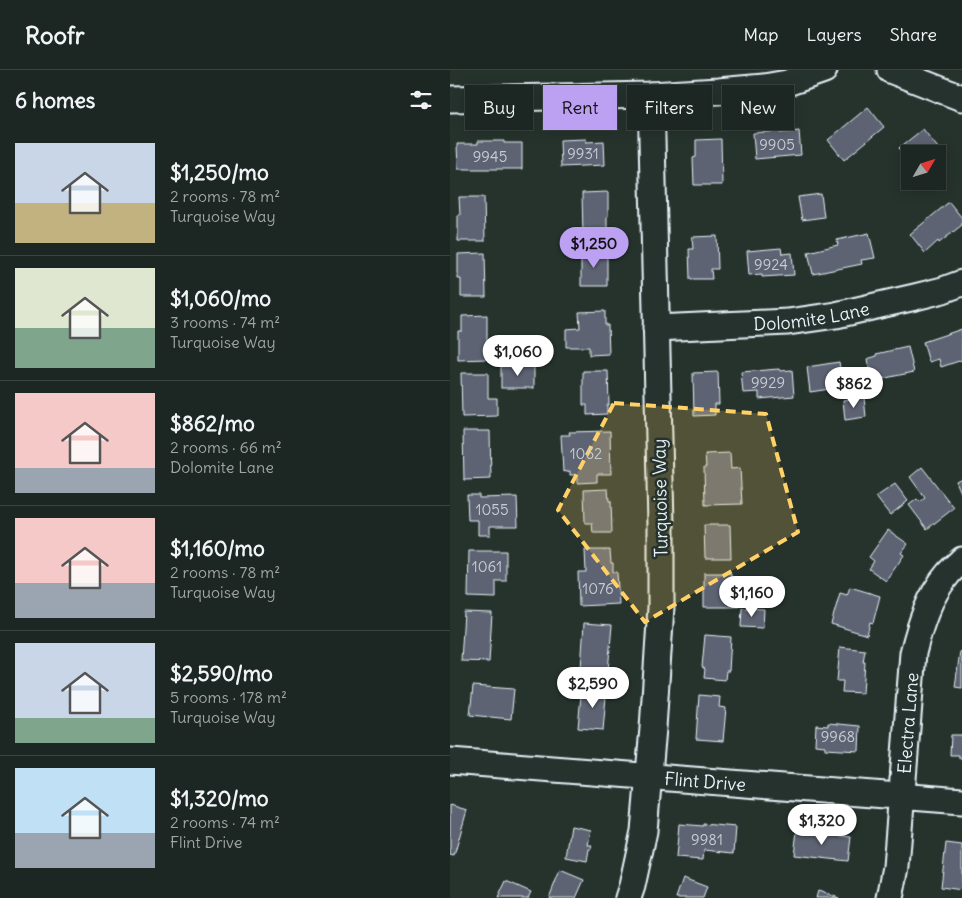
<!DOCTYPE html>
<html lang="en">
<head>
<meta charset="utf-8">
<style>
  :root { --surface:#1c2622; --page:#252e2a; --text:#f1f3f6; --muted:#a0a5a5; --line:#3a4340; --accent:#bca0f2 }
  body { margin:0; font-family:Delius,sans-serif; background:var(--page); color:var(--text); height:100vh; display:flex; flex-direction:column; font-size:19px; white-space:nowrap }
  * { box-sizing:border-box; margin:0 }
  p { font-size:16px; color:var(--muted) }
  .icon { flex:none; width:28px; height:28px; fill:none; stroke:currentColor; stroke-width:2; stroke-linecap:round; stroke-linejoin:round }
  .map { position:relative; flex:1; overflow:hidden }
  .sheet { display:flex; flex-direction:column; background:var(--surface); width:450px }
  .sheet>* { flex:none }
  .guide { position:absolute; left:15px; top:15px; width:421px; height:45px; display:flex; gap:10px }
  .needle { width:32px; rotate:51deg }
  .buttons { position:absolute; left:451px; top:75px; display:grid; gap:10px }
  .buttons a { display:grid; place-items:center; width:45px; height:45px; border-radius:0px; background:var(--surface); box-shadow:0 2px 12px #0003,0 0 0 1px var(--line); font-size:25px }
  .price { position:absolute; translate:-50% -42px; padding:0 11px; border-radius:18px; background:#fff; color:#222; font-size:16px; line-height:32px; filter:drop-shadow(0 1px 2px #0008) }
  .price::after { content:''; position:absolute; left:50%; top:30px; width:15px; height:11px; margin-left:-8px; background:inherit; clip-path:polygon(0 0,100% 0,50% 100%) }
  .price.active { background:var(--accent); color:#111 }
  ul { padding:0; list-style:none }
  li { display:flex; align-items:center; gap:15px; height:125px; padding:0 15px }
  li+li { border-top:1px solid var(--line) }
  li span { display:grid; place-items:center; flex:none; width:140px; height:100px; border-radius:0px; color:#555 }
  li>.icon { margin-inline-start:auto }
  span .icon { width:60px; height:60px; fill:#fffc; stroke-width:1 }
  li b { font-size:21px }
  h2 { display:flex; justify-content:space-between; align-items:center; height:60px; padding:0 15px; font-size:21px }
  .chip { padding:0 18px; border-radius:0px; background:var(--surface); box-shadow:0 2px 12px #0003,0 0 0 1px var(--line); font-size:18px; line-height:45px }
  .chip.active { background:var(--accent); color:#111 }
  header { display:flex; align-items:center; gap:30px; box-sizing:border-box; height:70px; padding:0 25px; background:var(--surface); border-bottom:1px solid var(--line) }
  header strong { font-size:24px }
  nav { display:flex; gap:28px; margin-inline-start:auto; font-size:18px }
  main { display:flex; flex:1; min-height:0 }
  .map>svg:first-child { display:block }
  .building { fill:#5d6472; stroke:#e8f1f8 }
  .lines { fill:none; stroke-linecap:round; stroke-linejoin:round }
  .minor-casing { stroke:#e8f1f8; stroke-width:29 }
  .minor { stroke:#26332d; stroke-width:25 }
  .marked { fill:#ffd166; fill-opacity:0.2; stroke:#ffd166; stroke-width:4; stroke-dasharray:10 6; stroke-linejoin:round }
  .labels { text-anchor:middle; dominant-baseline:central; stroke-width:5; stroke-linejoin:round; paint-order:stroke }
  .number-label { font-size:15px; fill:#c5ced6 }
  .street-label { font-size:18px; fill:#e8f1f8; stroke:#26332d }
</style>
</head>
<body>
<header>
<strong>Roofr</strong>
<nav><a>Map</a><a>Layers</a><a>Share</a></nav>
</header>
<main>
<section class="sheet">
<h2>6 homes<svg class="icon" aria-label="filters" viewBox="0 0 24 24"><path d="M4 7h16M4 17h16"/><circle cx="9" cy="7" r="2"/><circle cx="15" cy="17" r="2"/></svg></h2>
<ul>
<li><span style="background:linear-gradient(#c9d6e8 60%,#c2b280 0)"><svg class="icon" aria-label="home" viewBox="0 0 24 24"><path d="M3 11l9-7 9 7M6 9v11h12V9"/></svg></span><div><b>$1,250/mo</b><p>2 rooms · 78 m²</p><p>Turquoise Way</p></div></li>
<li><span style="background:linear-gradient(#dfe7d0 60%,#7fa58c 0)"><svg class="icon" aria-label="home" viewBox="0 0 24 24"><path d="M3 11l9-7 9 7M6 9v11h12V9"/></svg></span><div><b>$1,060/mo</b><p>3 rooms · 74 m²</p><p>Turquoise Way</p></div></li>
<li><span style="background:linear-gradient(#f6c9c9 75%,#9aa5b1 0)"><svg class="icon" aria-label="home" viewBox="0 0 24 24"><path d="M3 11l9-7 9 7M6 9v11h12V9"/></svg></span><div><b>$862/mo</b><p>2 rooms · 66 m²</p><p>Dolomite Lane</p></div></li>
<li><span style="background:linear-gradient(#f6c9c9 65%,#9aa5b1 0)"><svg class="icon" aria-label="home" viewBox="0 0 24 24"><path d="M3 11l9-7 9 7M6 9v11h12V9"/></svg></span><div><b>$1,160/mo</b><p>2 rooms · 78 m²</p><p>Turquoise Way</p></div></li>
<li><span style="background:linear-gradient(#c9d6e8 75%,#7fa58c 0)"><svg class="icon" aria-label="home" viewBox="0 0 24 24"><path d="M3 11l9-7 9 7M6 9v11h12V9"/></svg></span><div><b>$2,590/mo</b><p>5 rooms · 178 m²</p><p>Turquoise Way</p></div></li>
<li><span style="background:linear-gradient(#bfe0f5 65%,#9aa5b1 0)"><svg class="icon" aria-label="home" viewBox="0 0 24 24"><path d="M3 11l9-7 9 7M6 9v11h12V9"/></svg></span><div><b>$1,320/mo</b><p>2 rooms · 74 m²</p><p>Flint Drive</p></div></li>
</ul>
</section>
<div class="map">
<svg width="512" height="828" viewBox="0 0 512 828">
  <rect width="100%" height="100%" fill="#26332d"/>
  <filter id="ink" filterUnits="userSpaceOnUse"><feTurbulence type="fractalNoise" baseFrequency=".02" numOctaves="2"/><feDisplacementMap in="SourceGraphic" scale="10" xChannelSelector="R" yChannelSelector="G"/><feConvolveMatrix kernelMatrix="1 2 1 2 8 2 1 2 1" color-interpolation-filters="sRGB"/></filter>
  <g filter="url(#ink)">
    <g class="building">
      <path d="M418,37L434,57L394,90L378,70Z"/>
      <path d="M473,59L488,78L487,79L493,87L488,92V84H460V91L449,78Z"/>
      <path d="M330,61V63L349,61L351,85L305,89L303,63Z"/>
      <path d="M136,69V72L154,71L155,95L111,97L110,70Z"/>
      <path d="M271,69L272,115H244L243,88L246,87V70Z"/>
      <path d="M28,71H54V73H72V99H8L7,74H28Z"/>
      <path d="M158,122V146H157V165H133L132,123Z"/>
      <path d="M371,124L374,147L352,150L348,127Z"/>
      <path d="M9,127H34L35,171H8V145H10Z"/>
      <path d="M499,132L512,148V155L489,173L488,171L475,183L460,164Z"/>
      <path d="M419,163L425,188L411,190L412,194L363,204L358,182L388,175L387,170Z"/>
      <path d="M267,166L268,199H261L262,209H240L239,179H243L242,167Z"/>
      <path d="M331,178L332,184L342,183L344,205L312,207V204L299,205L297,181Z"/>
      <path d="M157,182V216H131V183Z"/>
      <path d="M35,183L36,227H11V209H8V184Z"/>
      <path d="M155,241V255H158L159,284L139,285V277H116V259L130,258L129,242Z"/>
      <path d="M37,245V289L8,290V261H12V246Z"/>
      <path d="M512,259V290L491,297L489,289L479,292L473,272Z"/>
      <rect x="53" y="272" width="32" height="22"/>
      <path d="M458,277L464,302L431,309L430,306L421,308L417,289L427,286L426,284Z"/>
      <path d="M389,292L393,317L360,322L357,297Z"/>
      <rect x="51" y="296" width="33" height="22"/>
      <path d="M329,299L330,301L342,300L344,326L309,329V322L293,323L291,302Z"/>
      <path d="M133,301H158L159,335H157V344L137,345V335H133Z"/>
      <path d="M268,302L269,334H265V345L244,346L243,303Z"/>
      <path d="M11,303H38V328H47V346L12,347Z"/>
      <path d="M414,327L416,347L395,350L393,330Z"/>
      <path d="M13,361H40L41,409L14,410Z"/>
      <path d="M160,361L161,404H147V412L127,413V405H120V401L113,402L111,365H120L119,362Z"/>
      <path d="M280,383L281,399L290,398L292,434L255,435L254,397H256L255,384Z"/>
      <path d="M472,397L504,438L477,459L459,435L467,429L470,432L475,428L460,407Z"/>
      <path d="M512,408V425L506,411Z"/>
      <path d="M445,414L458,431L440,445L426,427Z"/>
      <path d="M158,419L159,431H161L162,463H143L142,453H135L134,420Z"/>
      <path d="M17,425H29V428L67,427L68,456H40V465H28V450H18Z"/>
      <path d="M254,455H280L281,488H255Z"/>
      <path d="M438,460L458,474L451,483L454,485L436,511L419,499L424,491L419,487Z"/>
      <path d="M135,480H160L161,493H163V502H167L169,534L129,536L128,502H136Z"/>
      <path d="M19,481H56V511H46V528L18,527Z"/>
      <path d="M254,503H281V517H294V533L289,537H254Z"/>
      <path d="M400,517L430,526L423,553L420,552L417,565L381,554L390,523L397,525Z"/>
      <path d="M292,538L314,539L313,558L291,557Z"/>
      <path d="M14,542L42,543L39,592L11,591Z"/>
      <path d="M134,553L162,555L158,601L131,599Z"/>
      <path d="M255,565L281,567L279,601H276L275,610L254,608L255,599L252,597Z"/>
      <path d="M390,577L415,580L413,592H415L413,623L392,622L393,611H387Z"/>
      <path d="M510,581L512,582V618L505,617Z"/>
      <path d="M23,616L64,619L61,649L20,645Z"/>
      <path d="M135,616L155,617L154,627H156L153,660L128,658L131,625L134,626Z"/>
      <path d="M249,625L270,627L269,637L276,638L273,671L246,669Z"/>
      <path d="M378,653L410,656L409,681L375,679V676L365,675L366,655L378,656Z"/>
      <path d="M501,665H512V688H509V685H500Z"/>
      <path d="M0,735L17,740L4,786L0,785Z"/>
      <path d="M229,754L253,756V754L286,757L284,783L254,780L253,790L226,788Z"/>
      <path d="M121,756L141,760L138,775H142L141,779H139L137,791L116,787Z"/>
      <path d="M347,761L401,767L398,791L344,785Z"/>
      <path d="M496,773L512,775V820L491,817Z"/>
      <path d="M110,800L134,810L126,828H99Z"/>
      <path d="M233,808L257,817L253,828H226Z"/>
      <path d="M56,811L81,822L78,828H48Z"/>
      <path d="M368,821L389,828H366Z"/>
    </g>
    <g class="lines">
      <defs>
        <g id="minor">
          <path d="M440,0L512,28"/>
          <path d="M0,29L201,25L268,21L314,17L337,13L374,0"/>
          <path id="s1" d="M206,258L338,252L386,245L465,227L493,220L512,213"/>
          <path id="s2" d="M0,691L512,731"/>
          <path d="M178,828L182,816L194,761L203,658L211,537V455L201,25"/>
          <path id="s3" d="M440,828L446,797L463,583C470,555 479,526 498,504C502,499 507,495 512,490"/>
        </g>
      </defs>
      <use href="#minor" class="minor-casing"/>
      <use href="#minor" class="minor"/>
    </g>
  </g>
  <path class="marked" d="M164,333L316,344L348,462L195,552L108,440Z"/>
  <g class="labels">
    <g class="number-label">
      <text x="327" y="74">9905</text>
      <text x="133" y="83">9931</text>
      <text x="40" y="86">9945</text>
      <text x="321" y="194">9924</text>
      <text x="318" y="312">9929</text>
      <text x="136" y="383">1062</text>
      <text x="42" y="439">1055</text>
      <text x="37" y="496">1061</text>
      <text x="148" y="518">1076</text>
      <text x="388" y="666">9968</text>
      <text x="257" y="769">9981</text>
    </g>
    <g class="street-label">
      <text stroke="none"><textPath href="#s1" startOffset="156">Dolomite Lane</textPath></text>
      <text transform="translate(210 428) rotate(-91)">Turquoise Way</text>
      <text stroke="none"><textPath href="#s3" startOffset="176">Electra Lane</textPath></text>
      <text stroke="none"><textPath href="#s2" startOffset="256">Flint Drive</textPath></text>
    </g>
  </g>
</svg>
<div class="buttons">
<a><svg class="needle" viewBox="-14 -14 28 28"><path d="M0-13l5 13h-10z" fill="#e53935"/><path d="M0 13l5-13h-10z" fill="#a0a5a5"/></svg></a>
</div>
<b class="price active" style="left:144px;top:199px">$1,250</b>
<b class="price" style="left:68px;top:307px">$1,060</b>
<b class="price" style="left:404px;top:339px">$862</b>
<b class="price" style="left:302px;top:548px">$1,160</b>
<b class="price" style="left:143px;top:639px">$2,590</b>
<b class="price" style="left:372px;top:776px">$1,320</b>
<div class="guide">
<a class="chip">Buy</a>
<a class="chip active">Rent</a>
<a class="chip">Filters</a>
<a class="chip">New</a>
</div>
</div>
</main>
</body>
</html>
